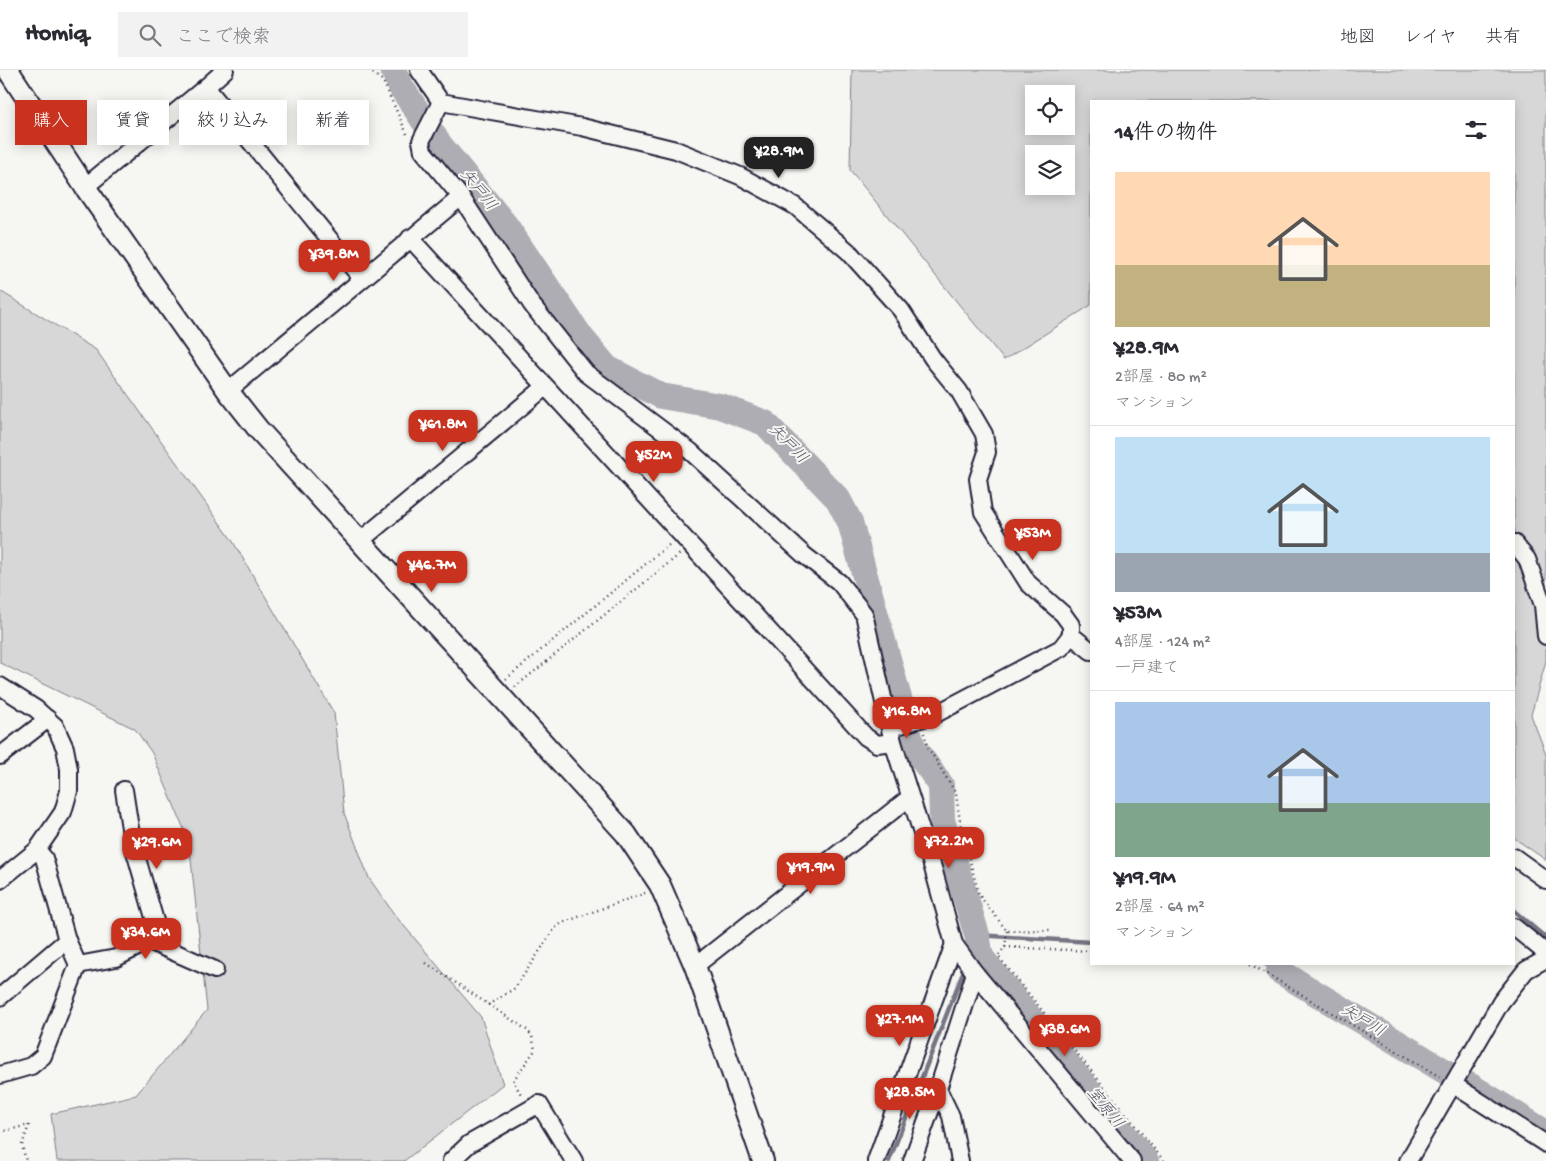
<!DOCTYPE html>
<html lang="ja">
<head>
<meta charset="utf-8">
<style>
  :root { --surface:#fff; --page:#f2f2f3; --text:#2b2b33; --muted:#7c7c81; --line:#e1e1e2; --accent:#c8321e }
  body { margin:0; font-family:"Gochi Hand","Klee One",sans-serif; background:var(--page); color:var(--text); height:100vh; display:flex; flex-direction:column; font-size:19px; white-space:nowrap }
  * { box-sizing:border-box; margin:0 }
  p { font-size:16px; color:var(--muted) }
  .icon { flex:none; width:28px; height:28px; fill:none; stroke:currentColor; stroke-width:2; stroke-linecap:round; stroke-linejoin:round }
  .map { position:relative; flex:1; overflow:hidden }
  .panel { position:absolute; left:1090px; top:30px; width:425px; height:865px; display:flex; flex-direction:column; background:var(--surface); border-radius:0px; box-shadow:0 2px 12px #0003 }
  .panel>* { flex:none }
  .banner { position:absolute; left:15px; top:30px; width:475px; height:45px; display:flex; gap:10px }
  .tools { position:absolute; left:1025px; top:15px; display:grid; gap:10px }
  .tools a { display:grid; place-items:center; width:50px; height:50px; border-radius:0px; background:var(--surface); box-shadow:0 2px 12px #0003; font-size:25px }
  .price { position:absolute; translate:-50% -42px; padding:0 11px; border-radius:10px; background:var(--accent); color:#fff; font-size:16px; line-height:32px; filter:drop-shadow(0 1px 2px #0008) }
  .price::after { content:''; position:absolute; left:50%; top:30px; width:15px; height:11px; margin-left:-8px; background:inherit; clip-path:polygon(0 0,100% 0,50% 100%) }
  .price.on { background:#222; color:#fff }
  ul { padding:0; list-style:none }
  li { display:grid; align-content:center; gap:10px; height:265px; padding:0 25px }
  li+li { border-top:1px solid var(--line) }
  li span { display:grid; place-items:center; height:155px; border-radius:0px; color:#555 }
  li>.icon { margin-inline-start:auto }
  span .icon { width:90px; height:90px; fill:#fffc; stroke-width:1 }
  li b { font-size:21px }
  h2 { display:flex; justify-content:space-between; align-items:center; height:60px; padding:0 25px; font-size:21px }
  .pill { padding:0 18px; border-radius:0px; background:var(--surface); box-shadow:0 2px 12px #0003; font-size:18px; line-height:45px }
  .pill.on { background:var(--accent); color:#fff }
  header { display:flex; align-items:center; gap:30px; box-sizing:border-box; height:70px; padding:0 25px; background:var(--surface); border-bottom:1px solid var(--line) }
  header strong { font-size:24px }
  nav { display:flex; gap:28px; margin-inline-start:auto; font-size:18px }
  .search { width:350px; height:45px; background:var(--page); display:flex; align-items:center; gap:12px; box-sizing:border-box; padding:0 18px; border-radius:0px; color:var(--muted); font-size:19px }
  .map>svg:first-child { display:block }
  .green { fill:#d7d7d7; stroke:#7c7c89; fill-rule:evenodd }
  .lines { fill:none; stroke-linecap:round; stroke-linejoin:round }
  .stream { stroke:#757583; stroke-width:4.5 }
  .river { stroke:#adadb3; stroke-width:26 }
  .minor-casing { stroke:#22223b; stroke-width:20 }
  .tertiary-casing { stroke:#22223b; stroke-width:24 }
  .path { stroke:#22223b; stroke-width:2.5; stroke-dasharray:1 4; stroke-linecap:butt }
  .minor { stroke:#f6f6f2; stroke-width:16 }
  .tertiary { stroke:#f6f6f2; stroke-width:20 }
  .labels { text-anchor:middle; dominant-baseline:central; stroke-width:4; stroke-linejoin:round; paint-order:stroke }
  .water-label { font-size:16px; font-style:italic; fill:#535365; stroke:#f6f6f2 }
</style>
</head>
<body>
<header>
<strong>Homiq</strong>
<div class="search"><svg class="icon" aria-label="search" viewBox="0 0 24 24"><circle cx="10" cy="10" r="6"/><path d="M15 15l6 6"/></svg>ここで検索</div>
<nav><a>地図</a><a>レイヤ</a><a>共有</a></nav>
</header>
<div class="map">
<svg width="1546" height="1091" viewBox="0 0 1546 1091">
  <rect width="100%" height="100%" fill="#f6f6f2"/>
  <filter id="ink" filterUnits="userSpaceOnUse"><feTurbulence type="fractalNoise" baseFrequency=".02" numOctaves="2"/><feDisplacementMap in="SourceGraphic" scale="10" xChannelSelector="R" yChannelSelector="G"/><feConvolveMatrix kernelMatrix="1 2 1 2 8 2 1 2 1" color-interpolation-filters="sRGB"/></filter>
  <g filter="url(#ink)">
    <g class="green">
      <path d="M852,0H1546V591L1531,645L1546,684V790L1514,768V31H1091V235L1004,290L850,100ZM1034,24H1066V56H1034ZM1034,84H1066V116H1034Z"/>
      <path d="M0,221L96,280L232,470L334,643L344,743L369,808L394,844L481,947L503,1014L404,1091H57L51,1044L136,1025L207,940L189,771L152,683L135,659L0,593Z"/>
    </g>
    <g class="lines">
      <g class="stream">
        <path d="M1514,841L1546,868"/>
        <path d="M968,888L977,865L1091,872"/>
        <path d="M1266,894L1279,901L1283,894"/>
        <path d="M889,1091L966,895"/>
      </g>
      <g class="river">
        <path d="M393,0L401,17L440,75L506,156L581,267L607,298L661,326L720,336L765,353L838,429L850,452L912,675L941,715L942,750L977,865L981,887L1146,1091"/>
        <path d="M1279,901L1446,1002"/>
        <path d="M1469,1015L1546,1063"/>
      </g>
      <defs>
        <g id="minor">
          <path d="M225,0L206,17L362,209"/>
          <path d="M419,0L441,32L582,57L676,80L740,106L795,136L849,182L901,240L933,289L959,321L984,364L987,382L978,409L983,442L1028,513L1063,544L1071,555V565L1091,581"/>
          <path d="M441,32L421,71L423,81L461,127L532,235L586,303L690,381L804,485L839,512L864,544L893,672L933,798L954,874L975,903L1132,1091"/>
          <path d="M85,117L206,17"/>
          <path d="M410,168L866,667L877,674L893,672"/>
          <path d="M228,321L461,127"/>
          <path d="M360,471L545,317"/>
          <path d="M1514,473L1527,489L1543,535L1546,566"/>
          <path d="M0,616L36,639L55,656L65,678L69,699V721L63,742L37,780L0,810"/>
          <path d="M890,658L934,645L1061,578L1071,565"/>
          <path d="M0,686L48,649"/>
          <path d="M124,720L132,771L157,858L149,871"/>
          <path d="M1514,787L1546,810"/>
          <path d="M1514,857L1546,883"/>
          <path d="M78,895L116,888L149,871L215,900"/>
          <path d="M695,896L909,728"/>
          <path d="M0,927L67,870"/>
          <path d="M0,1005L31,996L43,986L78,895L67,870L44,788L37,780"/>
          <path d="M1454,1015L1546,1074"/>
          <path d="M451,1091L469,1074L539,1034L574,1091"/>
          <path d="M876,1091L954,874"/>
          <path d="M912,1091L938,1019"/>
          <path d="M960,1091L951,1046L938,1019L975,903"/>
          <path d="M1408,1091L1501,932L1526,900L1546,889"/>
        </g>
        <path id="tertiary" d="M8,0L85,117L228,321L258,359L626,764L660,815L695,896L763,1091"/>
      </defs>
      <use href="#minor" class="minor-casing"/>
      <use href="#tertiary" class="tertiary-casing"/>
      <g class="path">
        <path d="M369,0L383,11L407,64"/>
        <path d="M506,609L670,474"/>
        <path d="M515,617L680,484"/>
        <path d="M924,663L928,677L956,724L961,758L979,825L1007,861L1050,860"/>
        <path d="M1007,861L1005,877L998,886L1164,1091"/>
        <path d="M1005,877L1091,881"/>
        <path d="M426,893L527,960L532,966L535,980L513,1011L522,1026"/>
        <path d="M1250,894L1440,1007"/>
        <path d="M488,935L515,918L555,858L562,853L645,823"/>
        <path d="M0,1062L29,1055L22,1075L26,1091"/>
      </g>
      <use href="#minor" class="minor"/>
      <use href="#tertiary" class="tertiary"/>
    </g>
  </g>
  <g class="labels">
    <g class="water-label">
      <text transform="translate(477 121) rotate(51)">矢戸川</text>
      <text transform="translate(787 375) rotate(46)">矢戸川</text>
      <text transform="translate(1362 952) rotate(31)">矢戸川</text>
      <text transform="translate(1104 1039) rotate(51)">室原川</text>
    </g>
  </g>
</svg>
<div class="tools">
<a><svg class="icon" aria-label="locate" viewBox="0 0 24 24"><circle cx="12" cy="12" r="6"/><path d="M12 2v4M12 18v4M2 12h4M18 12h4"/></svg></a>
<a><svg class="icon" aria-label="layers" viewBox="0 0 24 24"><path d="M12 4l9 5-9 5-9-5zM3 14l9 5 9-5"/></svg></a>
</div>
<b class="price on" style="left:779px;top:109px">¥28.9M</b>
<b class="price" style="left:334px;top:212px">¥39.8M</b>
<b class="price" style="left:443px;top:382px">¥61.8M</b>
<b class="price" style="left:654px;top:413px">¥52M</b>
<b class="price" style="left:1033px;top:491px">¥53M</b>
<b class="price" style="left:432px;top:523px">¥46.7M</b>
<b class="price" style="left:907px;top:669px">¥16.8M</b>
<b class="price" style="left:949px;top:799px">¥72.2M</b>
<b class="price" style="left:157px;top:800px">¥29.6M</b>
<b class="price" style="left:811px;top:825px">¥19.9M</b>
<b class="price" style="left:146px;top:890px">¥34.6M</b>
<b class="price" style="left:900px;top:977px">¥27.1M</b>
<b class="price" style="left:1065px;top:987px">¥38.6M</b>
<b class="price" style="left:910px;top:1050px">¥28.5M</b>
<div class="banner">
<a class="pill on">購入</a>
<a class="pill">賃貸</a>
<a class="pill">絞り込み</a>
<a class="pill">新着</a>
</div>
<section class="panel">
<h2>14件の物件<svg class="icon" aria-label="filters" viewBox="0 0 24 24"><path d="M4 7h16M4 17h16"/><circle cx="9" cy="7" r="2"/><circle cx="15" cy="17" r="2"/></svg></h2>
<ul>
<li><span style="background:linear-gradient(#ffd9b3 60%,#c2b280 0)"><svg class="icon" aria-label="home" viewBox="0 0 24 24"><path d="M3 11l9-7 9 7M6 9v11h12V9"/></svg></span><div><b>¥28.9M</b><p>2部屋 · 80 m²</p><p>マンション</p></div></li>
<li><span style="background:linear-gradient(#bfe0f5 75%,#9aa5b1 0)"><svg class="icon" aria-label="home" viewBox="0 0 24 24"><path d="M3 11l9-7 9 7M6 9v11h12V9"/></svg></span><div><b>¥53M</b><p>4部屋 · 124 m²</p><p>一戸建て</p></div></li>
<li><span style="background:linear-gradient(#a9c7e8 65%,#7fa58c 0)"><svg class="icon" aria-label="home" viewBox="0 0 24 24"><path d="M3 11l9-7 9 7M6 9v11h12V9"/></svg></span><div><b>¥19.9M</b><p>2部屋 · 64 m²</p><p>マンション</p></div></li>
</ul>
</section>
</div>
</body>
</html>
